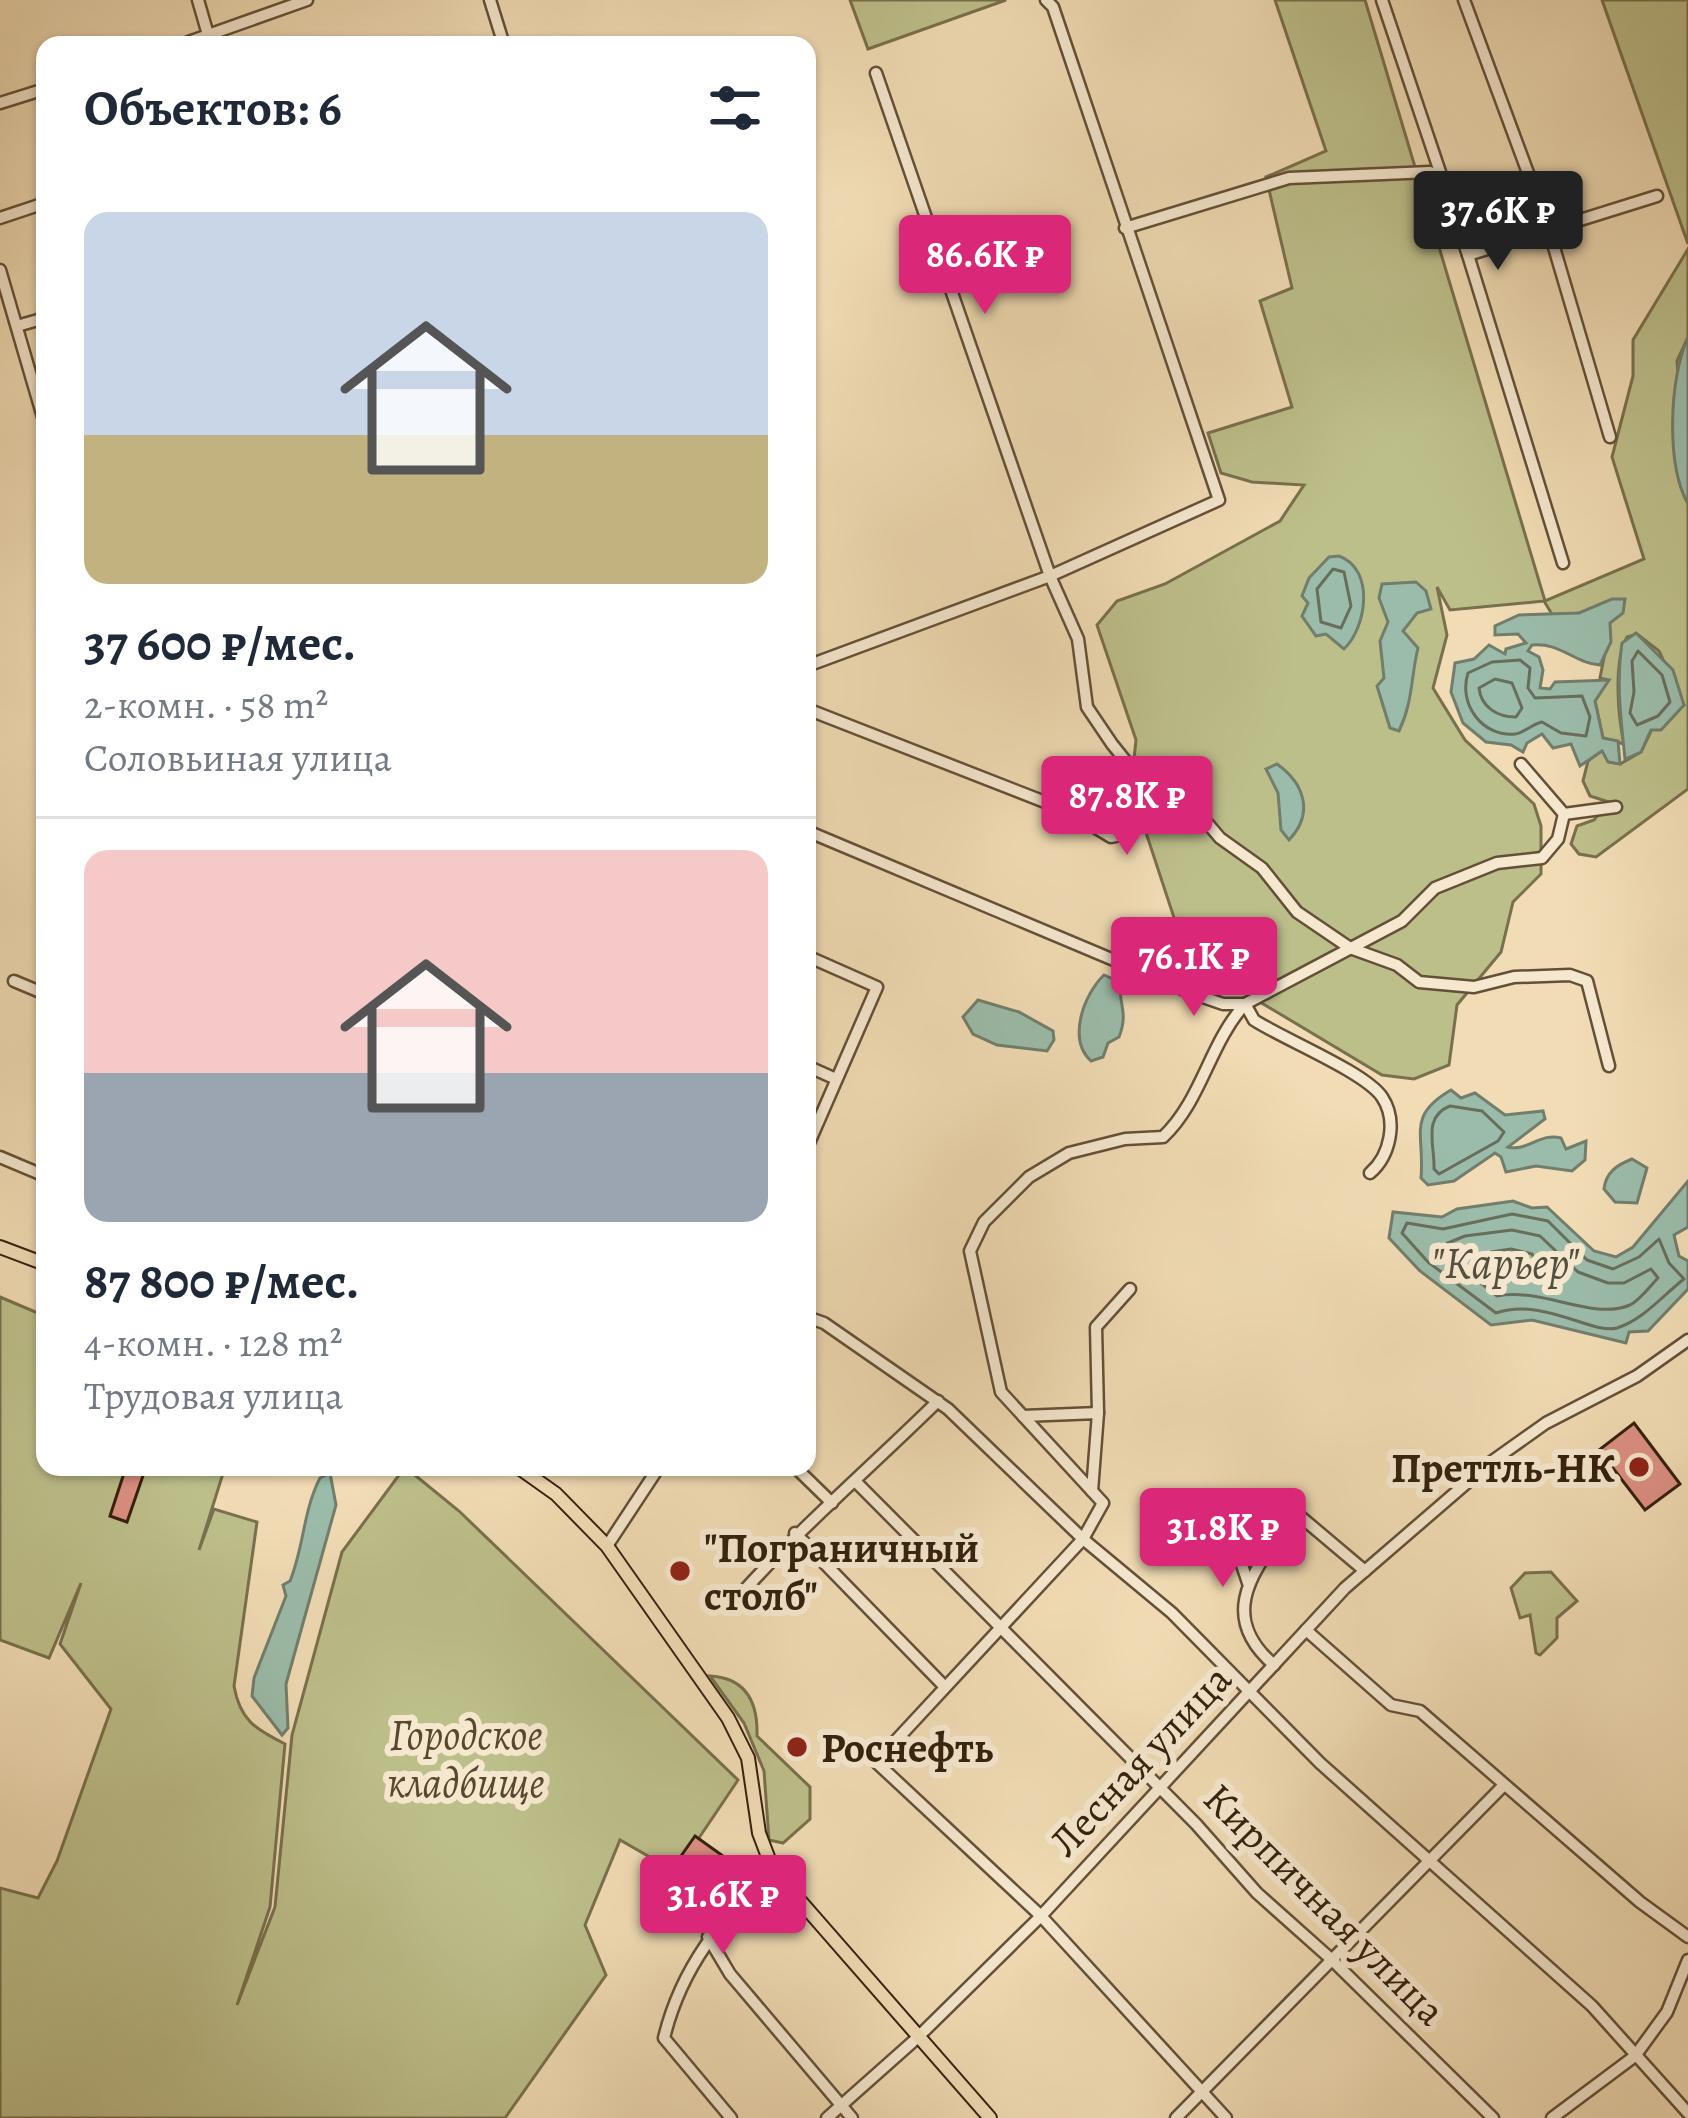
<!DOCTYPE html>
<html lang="ru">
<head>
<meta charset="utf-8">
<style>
  :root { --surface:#fff; --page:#f6f6f7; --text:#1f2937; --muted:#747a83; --line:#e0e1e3; --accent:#db2777 }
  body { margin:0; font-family:Alegreya,serif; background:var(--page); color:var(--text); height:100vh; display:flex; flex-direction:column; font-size:45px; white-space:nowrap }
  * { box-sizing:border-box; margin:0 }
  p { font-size:39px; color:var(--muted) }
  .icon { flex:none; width:66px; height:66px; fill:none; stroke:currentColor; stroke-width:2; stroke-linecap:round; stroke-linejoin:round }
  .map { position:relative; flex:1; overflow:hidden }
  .details { position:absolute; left:36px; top:36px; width:780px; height:1440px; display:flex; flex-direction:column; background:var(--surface); border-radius:24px; box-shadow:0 3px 9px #0004 }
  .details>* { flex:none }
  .price { position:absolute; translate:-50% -102px; padding:0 27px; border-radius:12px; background:var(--accent); color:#fff; font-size:39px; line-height:78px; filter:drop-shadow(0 3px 6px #0008) }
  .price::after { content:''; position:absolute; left:50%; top:72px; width:36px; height:27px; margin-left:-18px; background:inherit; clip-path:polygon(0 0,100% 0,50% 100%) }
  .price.selected { background:#222; color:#fff }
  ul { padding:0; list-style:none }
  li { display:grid; align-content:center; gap:24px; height:636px; padding:0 48px }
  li+li { border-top:3px solid var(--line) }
  li span { display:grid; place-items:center; height:372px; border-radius:24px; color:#555 }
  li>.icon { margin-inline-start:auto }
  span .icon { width:216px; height:216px; fill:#fffc; stroke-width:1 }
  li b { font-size:51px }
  h2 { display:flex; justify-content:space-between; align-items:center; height:144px; padding:0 48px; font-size:51px }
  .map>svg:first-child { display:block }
  .green { fill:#bdbf8b; stroke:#79704d; stroke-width:3 }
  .water { fill:#9bbcaa; stroke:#727e6c; stroke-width:3 }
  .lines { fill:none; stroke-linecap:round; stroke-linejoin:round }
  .shore { stroke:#686e5c; stroke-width:3 }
  .building { fill:#dd9184; stroke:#35210f; stroke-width:3 }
  .minor-casing { stroke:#645038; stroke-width:15 }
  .major-casing { stroke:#35210f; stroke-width:16 }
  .minor { stroke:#f6e8cf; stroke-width:10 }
  .major { stroke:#f1dcb5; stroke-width:12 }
  .poi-dot { fill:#8f2418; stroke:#f6e8cf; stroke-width:4.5 }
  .labels { text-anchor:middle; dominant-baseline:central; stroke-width:12; stroke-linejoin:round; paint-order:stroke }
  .poi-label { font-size:42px; font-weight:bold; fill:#35210f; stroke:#f6e8cf; text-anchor:start }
  .park-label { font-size:42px; font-style:italic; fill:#57482e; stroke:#f6e8cf }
  .street-label { font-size:42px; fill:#35210f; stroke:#f6e8cf }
  .water-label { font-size:45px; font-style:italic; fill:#54503e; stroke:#f6e8cf }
</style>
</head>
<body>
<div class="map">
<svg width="1688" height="2118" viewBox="0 0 1688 2118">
  <rect width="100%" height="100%" fill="#f1dcb5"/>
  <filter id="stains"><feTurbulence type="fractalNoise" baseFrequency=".00167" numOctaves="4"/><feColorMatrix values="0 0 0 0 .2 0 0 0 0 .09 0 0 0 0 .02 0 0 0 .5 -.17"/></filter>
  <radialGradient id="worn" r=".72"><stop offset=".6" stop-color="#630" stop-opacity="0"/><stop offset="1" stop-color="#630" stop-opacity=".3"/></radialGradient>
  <g class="green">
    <path d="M850,0H1006L868,49Z"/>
    <path d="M1275,0H1365L1545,601L1644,559L1612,457L1633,376V340L1688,249V337L1677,361L1688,504V789L1596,857L1579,854L1571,844L1577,826L1594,820L1609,802L1590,796L1583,781L1588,761L1602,750L1609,762L1620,764L1641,752L1652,729L1684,705L1659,651L1637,634L1627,637C1613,662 1618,716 1624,744L1603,738L1595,701L1608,680L1600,678L1607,642L1579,613L1553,616L1544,601L1450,610L1437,587L1447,635L1433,688L1465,740L1534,804L1541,826V874L1513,902L1501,952L1457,1005L1449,1065L1414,1079L1382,1075L1230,984L1182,942L1131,787L1136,740L1097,625L1117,601L1165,584L1280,521L1304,485L1252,482L1221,473L1208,433L1292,407L1260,301L1292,288L1266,177L1326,151Z"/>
    <path d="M1602,0H1688V244Z"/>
    <path d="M0,1297L45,1316V1467H225L199,1550L214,1509L257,1522L234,1686C240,1720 255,1729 285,1744L270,1907L237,2005L275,1907L292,1735L342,1552L405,1467L459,1511L738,1780L676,1872L620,1840L585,1925L606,1975L505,2118H0V1888L38,1898L57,1861L111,1709L60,1644L81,1583L49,1658L0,1640Z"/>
    <path d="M1551,1572L1577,1601L1557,1618V1638L1540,1655L1536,1653L1530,1615L1520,1618L1511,1588L1525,1573Z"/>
    <path d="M710,1676C747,1678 758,1703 757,1736L810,1787V1819L783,1843L769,1840L764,1771L744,1723Z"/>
  </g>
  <g class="water">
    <path d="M1688,337V504C1666,465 1669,379 1688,337Z"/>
    <path d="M1339,556C1375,569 1367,627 1344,649L1326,634L1316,636L1302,616L1308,603L1302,596L1309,578L1329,557Z"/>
    <path d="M1416,582L1426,591L1431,609L1417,613L1403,631L1418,648C1411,676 1413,702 1399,731L1390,728L1377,686L1384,678L1380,641L1388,622L1379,598L1382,584Z"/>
    <path d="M1612,599H1625L1623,613L1610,623L1611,642L1600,665C1574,663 1560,642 1532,645L1528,651L1539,657L1543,670L1540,688L1550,689L1555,682L1609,680L1595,701L1603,738L1618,741L1620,764L1608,762L1602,751L1580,766L1571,744L1553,748L1542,734L1527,743L1523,752L1511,745L1486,742L1463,723L1451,692L1455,663L1474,659L1489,645L1505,654L1506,649L1526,643L1518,634L1495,635V626L1519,615L1579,613Z"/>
    <path d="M1636,633L1673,670L1684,705L1661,730H1651L1641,752L1625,759C1621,719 1616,683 1622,643Z"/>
    <path d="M1277,764C1305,784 1314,814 1289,840L1281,830L1278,793L1266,769Z"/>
    <path d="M1104,975L1120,982C1118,1003 1129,1012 1119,1037L1108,1043L1103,1057L1091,1061C1067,1039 1084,994 1104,975Z"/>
    <path d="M978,1000L1019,1012L1053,1031L1054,1040L1047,1051L997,1045L973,1034L963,1017Z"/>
    <path d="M1451,1090L1461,1098L1475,1093L1505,1115L1543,1111L1545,1119L1508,1147C1527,1152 1541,1132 1561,1138L1566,1149L1586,1141L1585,1160L1572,1171L1536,1166L1506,1172L1501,1157L1495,1153L1454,1181L1428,1185L1421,1178C1425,1134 1406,1116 1451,1090Z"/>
    <path d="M1632,1159L1647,1168L1637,1203L1615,1202L1604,1189C1606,1172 1617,1165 1632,1159Z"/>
    <path d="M1688,1181V1227L1674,1235L1679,1256L1688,1261V1289L1648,1331L1629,1332L1626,1343L1532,1320L1491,1325L1420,1271L1389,1238L1393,1212L1442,1217L1457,1209L1513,1201L1532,1208L1547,1207L1594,1251L1616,1257L1633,1247Z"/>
    <path d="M330,1473L336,1505L286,1684L288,1728L282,1735L252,1696L254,1678L286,1596L283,1585L290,1581C304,1547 303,1511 320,1478Z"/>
  </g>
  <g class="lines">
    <g class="shore">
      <path d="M1333,569L1344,572L1351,606L1341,628L1321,622L1317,589Z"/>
      <path d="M1638,651L1662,675L1670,702L1658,716L1637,725L1630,713L1634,692L1632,661Z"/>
      <path d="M1520,660L1530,668L1528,688L1535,698L1582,696L1590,717L1586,736L1561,733L1542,722C1532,724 1524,733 1515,734C1482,737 1458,704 1468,673L1492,662Z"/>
      <path d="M1495,679L1512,683L1522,708L1516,717C1497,717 1481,707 1479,688Z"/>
      <path d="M1450,1106L1482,1111L1504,1132L1498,1141L1439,1174L1434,1169C1435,1145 1422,1117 1450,1106Z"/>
      <path d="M1512,1214L1548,1221L1587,1260L1613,1269L1639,1257L1659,1239L1669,1263L1684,1279C1662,1296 1643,1320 1617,1328C1592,1335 1544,1297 1496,1313L1428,1262L1402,1233L1407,1223L1443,1229Z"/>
      <path d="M1512,1230L1540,1236L1578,1272L1608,1283H1624L1651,1269L1658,1278C1650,1286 1640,1300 1630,1305C1593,1321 1542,1287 1497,1296L1441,1251L1443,1245L1465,1236Z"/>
      <path d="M1511,1249L1532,1254L1543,1273L1501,1276L1481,1261L1485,1253Z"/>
    </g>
  </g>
  <g class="building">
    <path d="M1634,1423L1680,1484L1645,1510L1599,1450Z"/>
    <path d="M126,1467H146L127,1522L110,1516Z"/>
    <path d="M695,1836L737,1866L717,1895L674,1866Z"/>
  </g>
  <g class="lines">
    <defs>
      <g id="minor">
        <path d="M198,0L211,45"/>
        <path d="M490,0L504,45"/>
        <path d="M1382,0L1468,255L1563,563"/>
        <path d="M1464,0L1548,227L1610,437"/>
        <path d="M180,45L307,0"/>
        <path d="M876,73L1050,576L1078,639L1087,707L1112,744L1144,784L1203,818L1220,838L1262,868L1297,912L1350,948L1397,965L1419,982L1474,987L1514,977L1570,975L1587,981L1609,1066"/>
        <path d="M0,103L45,89"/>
        <path d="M0,218L45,203"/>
        <path d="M1125,228L1289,178L1430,172L1442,180"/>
        <path d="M1468,255L1657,196"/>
        <path d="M0,270L45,424"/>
        <path d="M17,326L45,318"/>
        <path d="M807,666L1050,576L1219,500L1053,7L1046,0"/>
        <path d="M807,709L1068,811L1111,837L1121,835L1133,820L1144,784"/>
        <path d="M1521,764L1564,814L1616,807"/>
        <path d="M807,831L1197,995L1223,1004H1245"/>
        <path d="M807,956L877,987L809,1143"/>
        <path d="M14,981L45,994"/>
        <path d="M1245,1004L1254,1020C1283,1039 1365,1072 1382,1097C1398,1121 1390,1156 1370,1173"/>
        <path d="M807,1066L836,1079"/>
        <path d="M0,1157L45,1176"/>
        <path d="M807,1317L824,1323L948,1409L1083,1539L1172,1613L1320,1763L1592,2006L1688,2113"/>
        <path d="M1098,1413L1096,1327L1130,1289"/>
        <path d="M1023,1416L1098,1413L1092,1491"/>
        <path d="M795,1467L832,1503"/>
        <path d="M856,1482L1196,1824L1257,1893L1331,1959L1493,2118"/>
        <path d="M795,1533L945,1687"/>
        <path d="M1151,1537L1175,1532L1217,1533L1238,1553L1248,1583"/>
        <path d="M607,1546L659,1467"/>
        <path d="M740,1595C802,1526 872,1466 938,1401"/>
        <path d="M1306,1630L1391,1705L1420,1711L1640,1902L1688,1937"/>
        <path d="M1274,1665C1212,1611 1260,1565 1295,1512L1365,1571"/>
        <path d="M708,1937L730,1974L852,2118"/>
        <path d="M731,2118L664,2038C681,1968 721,1918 773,1870"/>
        <path d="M827,2118L917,2038L1041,1916L1345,1588L1491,1462L1546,1423L1637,1376L1688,1340"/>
        <path d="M1176,2118L1503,1786"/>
        <path d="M1226,2118L1041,1916L876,1762L1083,1539L1103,1503L1001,1392L970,1251L984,1222L1029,1177L1069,1153L1125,1139L1163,1137C1202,1100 1209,1044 1245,1004L1402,921L1435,888L1497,863L1542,858L1558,839L1564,814"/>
        <path d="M1552,2118L1635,2056L1667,2012L1688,1960"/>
      </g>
      <g id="major">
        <path d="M0,1247L45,1264"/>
        <path d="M518,1467L556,1494L607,1546L728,1718L748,1758L759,1833L773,1870L990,2118"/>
      </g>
    </defs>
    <use href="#minor" class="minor-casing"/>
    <use href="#major" class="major-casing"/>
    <use href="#minor" class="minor"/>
    <use href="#major" class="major"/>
  </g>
  <g class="poi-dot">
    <circle cx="1639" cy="1467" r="12"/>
    <circle cx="680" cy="1571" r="12"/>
    <circle cx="797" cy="1747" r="12"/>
  </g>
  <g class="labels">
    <g class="poi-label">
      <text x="1615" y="1467" text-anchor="end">Преттль-НК</text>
      <text x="704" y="1547">"Пограничный<tspan x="704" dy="48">столб"</tspan></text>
      <text x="821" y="1747">Роснефть</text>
    </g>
    <g class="park-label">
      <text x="466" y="1734">Городское<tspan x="466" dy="48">кладбище</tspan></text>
    </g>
    <g class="street-label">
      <text transform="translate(1140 1760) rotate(-47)">Лесная улица</text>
      <text transform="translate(1325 1904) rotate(45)">Кирпичная улица</text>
    </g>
    <g class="water-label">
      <text x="1505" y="1263">"Карьер"</text>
    </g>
  </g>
  <rect width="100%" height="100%" filter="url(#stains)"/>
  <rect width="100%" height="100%" fill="url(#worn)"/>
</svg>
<b class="price selected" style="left:1498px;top:273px">37.6K ₽</b>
<b class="price" style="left:985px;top:317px">86.6K ₽</b>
<b class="price" style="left:1127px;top:858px">87.8K ₽</b>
<b class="price" style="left:1194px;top:1019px">76.1K ₽</b>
<b class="price" style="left:1223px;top:1590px">31.8K ₽</b>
<b class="price" style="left:723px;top:1957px">31.6K ₽</b>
<section class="details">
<h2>Объектов: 6<svg class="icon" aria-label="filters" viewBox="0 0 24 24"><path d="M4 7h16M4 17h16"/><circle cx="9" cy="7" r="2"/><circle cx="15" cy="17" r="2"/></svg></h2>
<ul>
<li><span style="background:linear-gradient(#c9d6e8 60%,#c2b280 0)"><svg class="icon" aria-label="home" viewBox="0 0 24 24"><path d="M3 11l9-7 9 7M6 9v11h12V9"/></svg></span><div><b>37 600 ₽/мес.</b><p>2-комн. · 58 m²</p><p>Соловьиная улица</p></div></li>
<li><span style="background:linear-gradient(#f6c9c9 60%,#9aa5b1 0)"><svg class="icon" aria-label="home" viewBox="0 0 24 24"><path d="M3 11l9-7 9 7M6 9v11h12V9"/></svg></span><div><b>87 800 ₽/мес.</b><p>4-комн. · 128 m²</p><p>Трудовая улица</p></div></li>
</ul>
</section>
</div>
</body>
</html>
